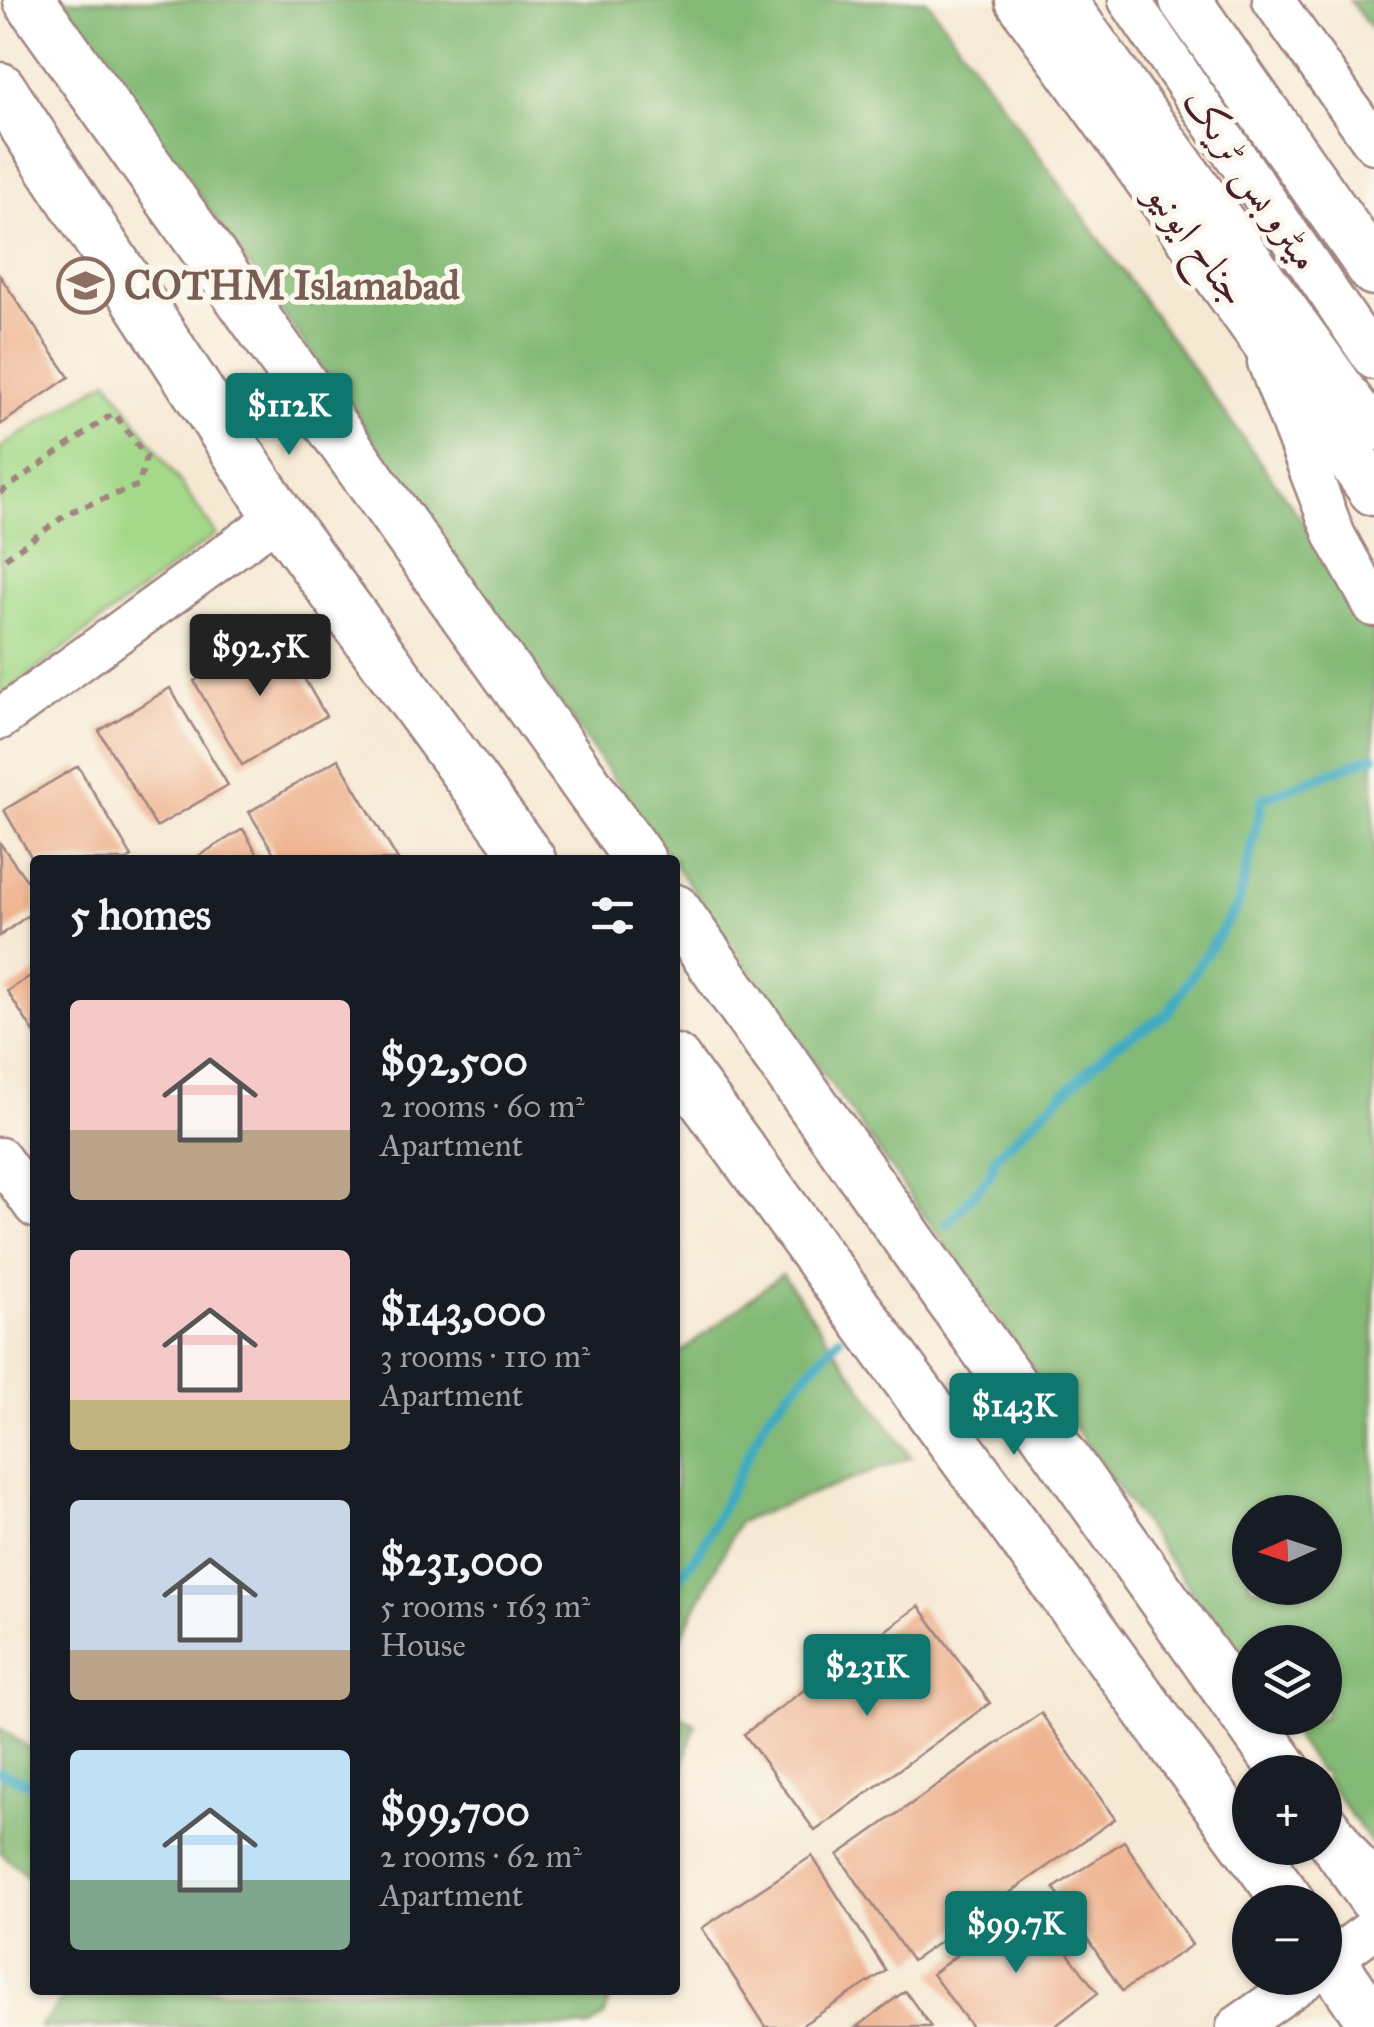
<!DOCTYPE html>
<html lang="en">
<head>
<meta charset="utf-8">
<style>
  :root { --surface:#171b24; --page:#20242c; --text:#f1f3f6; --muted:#9ea1a6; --accent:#0f766e }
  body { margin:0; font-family:"IM FELL Great Primer",Amiri,serif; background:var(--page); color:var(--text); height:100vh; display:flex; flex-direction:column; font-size:38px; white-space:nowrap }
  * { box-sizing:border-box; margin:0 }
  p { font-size:32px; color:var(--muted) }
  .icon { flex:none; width:55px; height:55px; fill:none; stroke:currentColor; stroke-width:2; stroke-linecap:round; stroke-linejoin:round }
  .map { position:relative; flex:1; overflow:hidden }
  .panel { position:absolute; left:30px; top:855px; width:650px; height:1140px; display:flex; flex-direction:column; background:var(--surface); border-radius:10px; box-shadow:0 2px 8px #0004 }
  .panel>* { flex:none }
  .needle { width:65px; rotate:267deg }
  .buttons { position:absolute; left:1232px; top:1495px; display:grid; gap:20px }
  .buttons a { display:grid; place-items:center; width:110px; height:110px; border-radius:50%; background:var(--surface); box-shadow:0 2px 8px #0004; font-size:50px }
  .price { position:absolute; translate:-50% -85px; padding:0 22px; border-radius:10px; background:var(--accent); color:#fff; font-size:32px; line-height:65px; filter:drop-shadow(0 2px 5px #0008) }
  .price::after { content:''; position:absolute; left:50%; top:60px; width:30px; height:22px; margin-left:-15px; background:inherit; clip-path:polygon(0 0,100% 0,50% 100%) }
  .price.active { background:#222; color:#fff }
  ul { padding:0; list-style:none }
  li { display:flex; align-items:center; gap:30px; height:250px; padding:0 40px }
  li span { display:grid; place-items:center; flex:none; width:280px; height:200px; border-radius:10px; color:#555 }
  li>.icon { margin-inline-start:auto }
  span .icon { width:120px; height:120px; fill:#fffc; stroke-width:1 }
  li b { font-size:42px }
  h2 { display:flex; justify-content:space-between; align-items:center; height:120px; padding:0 40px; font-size:42px }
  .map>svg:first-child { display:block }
  .green { fill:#a4d989; stroke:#777c5a; stroke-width:2.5 }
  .forest { fill:#83b975; stroke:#666c50; stroke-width:2.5; fill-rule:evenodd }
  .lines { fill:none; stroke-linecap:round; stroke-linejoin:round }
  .stream { stroke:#41abc1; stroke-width:10 }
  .building { fill:#efb491 }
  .minor-casing { stroke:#a08480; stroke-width:45 }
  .major-casing { stroke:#a08480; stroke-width:55 }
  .path { stroke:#a08480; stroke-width:6; stroke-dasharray:8 8; stroke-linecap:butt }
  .minor { stroke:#fff; stroke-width:40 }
  .major { stroke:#fff; stroke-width:50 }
  .labels { text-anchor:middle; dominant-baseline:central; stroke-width:10; stroke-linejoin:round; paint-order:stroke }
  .street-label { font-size:40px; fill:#4a1f2b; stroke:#fbf7ec }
  .education-label { font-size:40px; font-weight:bold; fill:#785e54; stroke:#fbf7ec; text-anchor:start }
</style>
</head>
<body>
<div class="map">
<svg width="1374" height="2027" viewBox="0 0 1374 2027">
  <rect width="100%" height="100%" fill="#fbf7ec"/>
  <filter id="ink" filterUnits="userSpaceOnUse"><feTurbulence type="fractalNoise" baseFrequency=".01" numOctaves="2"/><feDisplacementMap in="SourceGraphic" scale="20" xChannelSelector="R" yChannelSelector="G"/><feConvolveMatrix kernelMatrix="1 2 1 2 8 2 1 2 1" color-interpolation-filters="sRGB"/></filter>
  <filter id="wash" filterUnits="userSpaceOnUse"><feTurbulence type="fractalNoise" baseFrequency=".0048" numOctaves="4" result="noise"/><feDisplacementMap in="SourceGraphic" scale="40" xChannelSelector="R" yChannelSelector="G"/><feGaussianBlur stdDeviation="2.25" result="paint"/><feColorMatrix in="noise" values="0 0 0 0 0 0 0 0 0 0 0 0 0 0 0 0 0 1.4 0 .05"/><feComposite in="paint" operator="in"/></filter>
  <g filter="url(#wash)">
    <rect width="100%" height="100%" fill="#f6e9d4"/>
    <path class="green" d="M108,380L216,534L0,697V448Z"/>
    <g class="forest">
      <path d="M60,0H927L1374,620V1848L1325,1779V1772H1320L1281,1718H1325V1642H1250V1674L675,865V860H671ZM1250,1512H1325V1588H1250Z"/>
      <path d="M1349,0H1374V33Z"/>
      <path d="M782,1274L911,1457L739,1522L675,1649V1357Z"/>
      <path d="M675,1713L696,1724L675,1789Z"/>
      <path d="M0,1728L35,1752V1883L0,1852Z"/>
      <path d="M66,1990H613L605,2015L589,2027H40L66,1994Z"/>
    </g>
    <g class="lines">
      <g class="stream">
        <path d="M947,1224L990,1176L996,1156L1115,1045L1167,1014L1238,905L1263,798L1374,756"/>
        <path d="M675,1582L700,1551L768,1415L839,1338"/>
        <path d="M0,1772L35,1786"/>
      </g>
    </g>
    <g id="blocks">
      <g class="building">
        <path d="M0,276L69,377L0,425Z"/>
        <path d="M278,633L326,716L242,765L194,681Z"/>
        <path d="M170,688L228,785L156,827L99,731Z"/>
        <path d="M338,759L398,860H278L249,812Z"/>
        <path d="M78,766L132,857L127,860H33L4,810Z"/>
        <path d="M243,829L261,860H192Z"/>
        <path d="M0,843L35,892V910L0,936Z"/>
        <path d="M35,973V1034L7,991Z"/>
        <path d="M919,1606L990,1703L815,1831L744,1734Z"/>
        <path d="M1041,1713L1115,1819L912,1961L838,1855Z"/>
        <path d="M1124,1841L1192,1945L1122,1991L1054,1888Z"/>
        <path d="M812,1856L886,1971L799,2027H766L702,1928Z"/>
        <path d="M1028,1901L1098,1993L1054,2027H972L932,1974Z"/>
        <path d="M905,1991L931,2027H857Z"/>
      </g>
    </g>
  </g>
  <g filter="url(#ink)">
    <use href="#blocks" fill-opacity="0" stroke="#a08480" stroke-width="2.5"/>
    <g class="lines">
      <defs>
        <g id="minor">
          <path d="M1066,0L1374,430"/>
          <path d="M1129,0L1374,359"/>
          <path d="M1273,0L1374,143"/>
          <path d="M1268,362L1335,536L1374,606"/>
          <path d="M0,719L279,516"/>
          <path d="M0,1158L35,1207"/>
          <path d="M1325,1964L1374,1928"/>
          <path d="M1237,2027L1307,1978"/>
        </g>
        <g id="major">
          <path d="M29,0L640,860"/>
          <path d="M1021,0L1374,490"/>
          <path d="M1185,0L1374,270"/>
          <path d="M0,88L279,516L530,860"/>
          <path d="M675,910L1286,1772"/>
          <path d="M675,1060L1289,1902"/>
          <path d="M1325,1828L1374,1898"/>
          <path d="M1325,1952L1374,2024"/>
        </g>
      </defs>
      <use href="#minor" class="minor-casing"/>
      <use href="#major" class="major-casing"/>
      <path class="path" d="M0,493L114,413L146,457L139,485L70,512L0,562"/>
      <use href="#minor" class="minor"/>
      <use href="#major" class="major"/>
    </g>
  </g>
  <defs>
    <symbol id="university-ring" viewBox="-11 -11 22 22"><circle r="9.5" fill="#fbf7ec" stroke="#8d6e63" stroke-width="1.5"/><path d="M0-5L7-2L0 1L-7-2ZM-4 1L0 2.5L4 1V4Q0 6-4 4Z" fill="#8d6e63"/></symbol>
  </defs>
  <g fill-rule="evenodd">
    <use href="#university-ring" x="54" y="254" width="63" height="63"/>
  </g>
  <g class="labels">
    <g class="street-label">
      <text transform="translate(1252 179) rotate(56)">میٹرو بس ٹریک</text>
      <text transform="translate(1198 244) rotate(54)">جناح ایونیو</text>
    </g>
    <g class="education-label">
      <text x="124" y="285">COTHM Islamabad</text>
    </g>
  </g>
</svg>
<div class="buttons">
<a><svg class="needle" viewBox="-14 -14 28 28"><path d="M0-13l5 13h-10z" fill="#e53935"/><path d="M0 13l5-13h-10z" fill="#9ea1a6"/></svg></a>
<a><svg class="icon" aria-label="layers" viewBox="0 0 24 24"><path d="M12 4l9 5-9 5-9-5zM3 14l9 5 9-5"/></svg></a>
<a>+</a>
<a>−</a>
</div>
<b class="price" style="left:289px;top:458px">$112K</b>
<b class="price active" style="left:260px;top:699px">$92.5K</b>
<b class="price" style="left:1014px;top:1458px">$143K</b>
<b class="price" style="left:867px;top:1719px">$231K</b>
<b class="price" style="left:1016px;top:1976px">$99.7K</b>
<section class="panel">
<h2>5 homes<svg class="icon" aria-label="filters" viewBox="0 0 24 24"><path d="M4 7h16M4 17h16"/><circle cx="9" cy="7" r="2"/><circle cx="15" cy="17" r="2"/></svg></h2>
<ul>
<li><span style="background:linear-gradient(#f6c9c9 65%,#b9a48a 0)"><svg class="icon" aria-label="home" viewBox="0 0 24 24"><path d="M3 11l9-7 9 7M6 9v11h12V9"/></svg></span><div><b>$92,500</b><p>2 rooms · 60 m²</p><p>Apartment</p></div></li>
<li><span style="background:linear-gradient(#f6c9c9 75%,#c2b280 0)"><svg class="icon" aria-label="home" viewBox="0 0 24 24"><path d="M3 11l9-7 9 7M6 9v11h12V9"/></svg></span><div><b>$143,000</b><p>3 rooms · 110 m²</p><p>Apartment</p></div></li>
<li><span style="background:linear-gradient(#c9d6e8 75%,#b9a48a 0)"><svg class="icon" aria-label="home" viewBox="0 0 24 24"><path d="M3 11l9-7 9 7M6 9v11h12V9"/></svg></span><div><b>$231,000</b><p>5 rooms · 163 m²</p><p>House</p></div></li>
<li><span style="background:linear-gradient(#bfe0f5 65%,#7fa58c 0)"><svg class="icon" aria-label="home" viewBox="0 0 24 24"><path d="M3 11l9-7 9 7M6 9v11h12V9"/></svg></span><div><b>$99,700</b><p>2 rooms · 62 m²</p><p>Apartment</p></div></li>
</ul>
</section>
</div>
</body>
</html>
